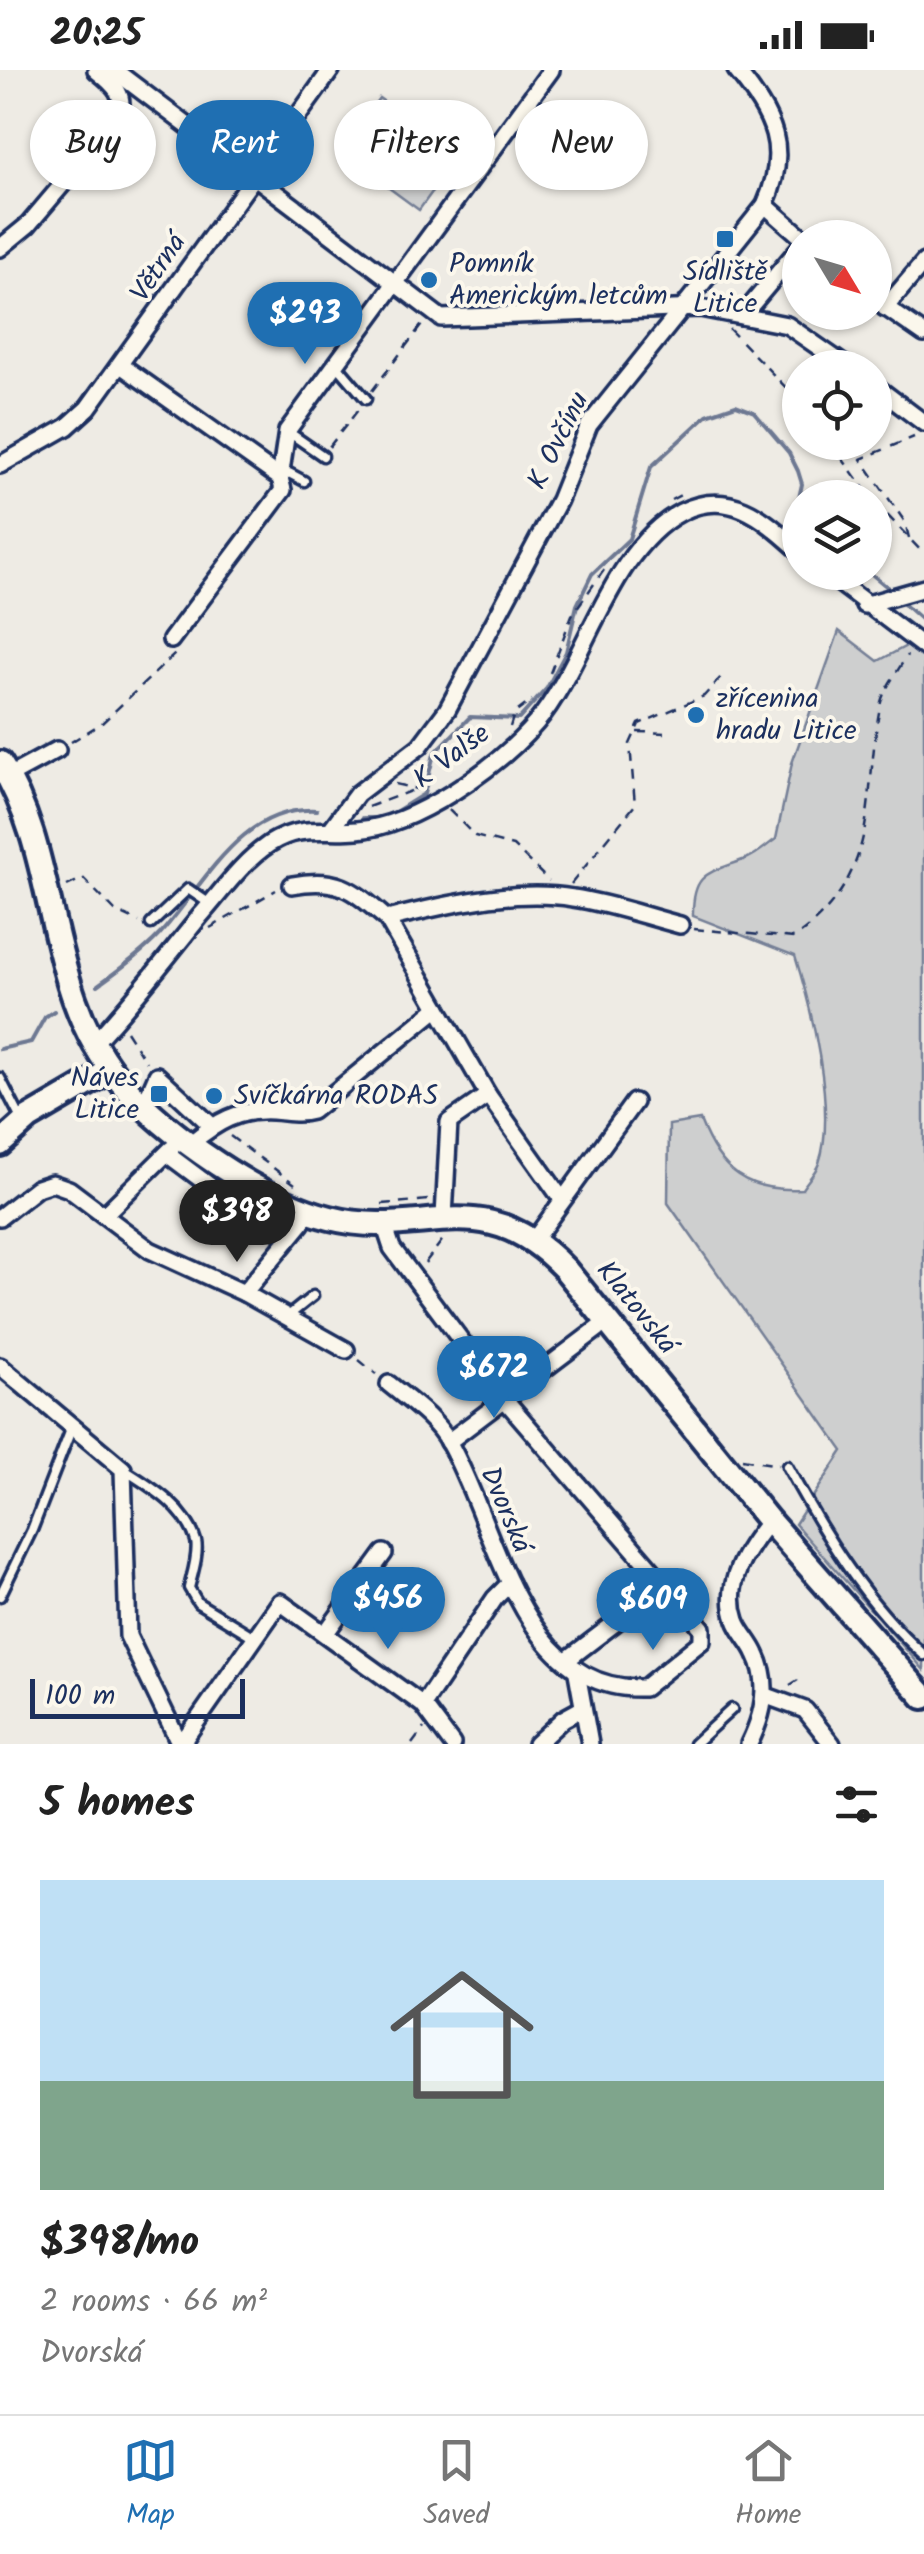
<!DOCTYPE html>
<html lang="en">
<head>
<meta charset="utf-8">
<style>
  :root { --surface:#fff; --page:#f2f2f2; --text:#222; --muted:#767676; --line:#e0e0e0; --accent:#1f6fb2 }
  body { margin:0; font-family:Kalam,sans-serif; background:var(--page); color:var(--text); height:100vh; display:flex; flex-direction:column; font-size:38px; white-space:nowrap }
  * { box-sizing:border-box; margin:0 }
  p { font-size:32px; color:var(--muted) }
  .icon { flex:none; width:55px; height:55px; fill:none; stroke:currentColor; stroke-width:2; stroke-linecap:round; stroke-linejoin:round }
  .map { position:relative; height:1674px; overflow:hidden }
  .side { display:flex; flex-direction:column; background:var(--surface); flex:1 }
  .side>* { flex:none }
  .top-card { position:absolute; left:30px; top:30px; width:865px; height:90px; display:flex; gap:20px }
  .needle { width:65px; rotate:128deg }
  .tools { position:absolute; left:782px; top:150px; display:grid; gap:20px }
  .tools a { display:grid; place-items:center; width:110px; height:110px; border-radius:50%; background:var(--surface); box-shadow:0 2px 8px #0004; font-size:50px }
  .scale { position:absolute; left:30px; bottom:25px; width:215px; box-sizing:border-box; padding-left:10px; border:5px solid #1b2f5e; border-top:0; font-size:28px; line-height:35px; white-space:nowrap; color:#1b2f5e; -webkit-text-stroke:8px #fbf7ec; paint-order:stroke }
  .price { position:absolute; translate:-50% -85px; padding:0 22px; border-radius:35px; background:var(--accent); color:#fff; font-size:32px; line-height:65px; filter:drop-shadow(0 2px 5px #0008) }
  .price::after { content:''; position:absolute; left:50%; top:60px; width:30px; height:22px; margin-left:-15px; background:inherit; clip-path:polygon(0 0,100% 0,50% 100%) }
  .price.selected { background:#222; color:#fff }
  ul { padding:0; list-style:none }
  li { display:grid; align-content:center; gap:20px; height:530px; padding:0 40px }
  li+li { border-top:2px solid var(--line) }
  li span { display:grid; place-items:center; height:310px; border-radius:0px; color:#555 }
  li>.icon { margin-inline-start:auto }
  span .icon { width:180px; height:180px; fill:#fffc; stroke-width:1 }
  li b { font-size:42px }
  h2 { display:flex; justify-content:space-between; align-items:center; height:120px; padding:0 40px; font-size:42px }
  .chip { padding:0 35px; border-radius:45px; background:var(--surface); box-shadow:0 2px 8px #0004; font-size:35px; line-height:90px }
  .chip.selected { background:var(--accent); color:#fff }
  .status { display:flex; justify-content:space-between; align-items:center; height:70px; padding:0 50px; background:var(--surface); direction:ltr }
  .status svg { height:28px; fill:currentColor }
  .tabs { display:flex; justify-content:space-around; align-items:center; height:140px; border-top:2px solid var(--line); background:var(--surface); font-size:28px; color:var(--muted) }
  .tabs a { display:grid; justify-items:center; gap:5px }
  .tabs .selected { color:var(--accent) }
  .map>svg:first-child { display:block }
  .green { fill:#cecfcf; stroke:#747f96; stroke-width:2.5 }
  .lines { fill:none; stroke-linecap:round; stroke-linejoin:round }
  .stream { stroke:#6d7892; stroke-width:4 }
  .lane-casing { stroke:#1b2f5e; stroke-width:15 }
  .street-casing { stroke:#1b2f5e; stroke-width:22 }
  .secondary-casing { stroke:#1b2f5e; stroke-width:30 }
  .path { stroke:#1b2f5e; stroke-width:2.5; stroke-dasharray:10 8; stroke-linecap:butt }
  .lane { stroke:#fbf7ec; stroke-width:8 }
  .street { stroke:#fbf7ec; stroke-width:15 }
  .secondary { stroke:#fbf7ec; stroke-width:22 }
  .poi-dot { fill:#1f6fb2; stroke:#fbf7ec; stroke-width:4 }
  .labels { text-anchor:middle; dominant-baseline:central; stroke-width:8; stroke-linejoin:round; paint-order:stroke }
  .poi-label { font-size:28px; fill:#1b2f5e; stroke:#fbf7ec; text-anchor:start }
  .street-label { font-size:28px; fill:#1b2f5e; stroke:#fbf7ec }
</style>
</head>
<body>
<div class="status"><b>20:25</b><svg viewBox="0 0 49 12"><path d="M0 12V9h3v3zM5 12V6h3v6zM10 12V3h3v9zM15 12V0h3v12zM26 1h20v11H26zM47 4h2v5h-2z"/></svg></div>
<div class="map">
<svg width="924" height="1674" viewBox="0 0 924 1674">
  <rect width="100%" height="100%" fill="#eeebe4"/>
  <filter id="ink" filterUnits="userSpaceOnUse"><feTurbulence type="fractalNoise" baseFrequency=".01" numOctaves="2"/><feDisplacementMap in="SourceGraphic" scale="20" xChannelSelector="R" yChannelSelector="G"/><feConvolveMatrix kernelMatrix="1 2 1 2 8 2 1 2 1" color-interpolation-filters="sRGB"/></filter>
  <g filter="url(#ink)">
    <g class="green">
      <path d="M379,28L459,85L419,140L340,82Z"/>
      <path d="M839,561L878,591L916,571L924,577V1600L795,1454L843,1381L668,1133L669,1055L700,1050C720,1101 746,1122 802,1119C807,1111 816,1102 819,1093C837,1041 811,937 795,886L693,846C692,799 712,803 748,788C758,784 767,775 776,769L792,693Z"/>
    </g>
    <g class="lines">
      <g class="stream">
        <path d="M869,502L892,521"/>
        <path d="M898,529L924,552"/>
        <path d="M392,744L424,724L434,684L470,647L519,649L547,618L566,582L577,535L592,504L629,469L651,397L707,345L736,335L754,342L789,383L798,401L802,414L796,442L800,447"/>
        <path d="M363,748H383"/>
        <path d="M98,915C119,900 141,884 159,865C204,816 240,735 317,740"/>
        <path d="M0,979L31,972L45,947L54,941"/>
      </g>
      <defs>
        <g id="lane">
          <path d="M336,294L366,329"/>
          <path d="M287,361L323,386"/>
          <path d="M280,408L289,403L304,411"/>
          <path d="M151,854L188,819L210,834"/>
          <path d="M0,1008L21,1049"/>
          <path d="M288,1246L313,1226"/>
          <path d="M787,1396C824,1464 866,1534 924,1585"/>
          <path d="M123,1399C151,1417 186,1437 196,1471C199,1484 192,1505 189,1518L198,1533L254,1567"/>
          <path d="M0,1526L32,1460L72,1357"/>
          <path d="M694,1674L732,1639"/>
        </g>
        <g id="street">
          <path d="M114,0L441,248L700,238L787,255L849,298"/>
          <path d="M765,135L803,168"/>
          <path d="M0,178L28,155L117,50C128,26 115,15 96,0"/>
          <path d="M875,230L924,264"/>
          <path d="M885,238L924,192"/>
          <path d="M742,246L800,177"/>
          <path d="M122,296L280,408"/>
          <path d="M875,316L924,353"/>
          <path d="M0,395L67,357L88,338L331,0"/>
          <path d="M825,502L924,577"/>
          <path d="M864,535L924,518"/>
          <path d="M171,570L283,420L280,408L287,361L551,0"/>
          <path d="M7,707L57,680"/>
          <path d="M331,759L357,724L420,676L447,640L559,430L589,355L765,135C790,78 774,47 736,0"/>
          <path d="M292,815C339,806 353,820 387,849C443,835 515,818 573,828C609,833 645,846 680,855"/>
          <path d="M387,849L488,1025L561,1128"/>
          <path d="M94,973C132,933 166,888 201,845C222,821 242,792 269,774C300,754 324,763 357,760C415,756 498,697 536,653C586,594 609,480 681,442C731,417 765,450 800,481"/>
          <path d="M144,1035L157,1005L212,1056"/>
          <path d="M191,1073C217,1052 238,1039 272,1041C288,1042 297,1045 312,1041L438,938"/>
          <path d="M167,1084L230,1131L289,1164"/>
          <path d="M106,1143L171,1079"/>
          <path d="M0,1147L37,1118L52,1113L69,1119L150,1180L244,1223L346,1280"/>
          <path d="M444,1147L449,1052L488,1025"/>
          <path d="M383,1151L392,1178L507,1332L702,1558V1571L644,1618C520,1623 497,1457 449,1373C435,1348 411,1332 389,1314"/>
          <path d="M534,1170L634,1032"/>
          <path d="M244,1223L301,1154L307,1140"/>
          <path d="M0,1296L123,1399L128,1566L180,1674"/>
          <path d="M448,1372L608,1251"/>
          <path d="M325,1564L384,1483"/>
          <path d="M568,1589L665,1515"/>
          <path d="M577,1603L590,1674"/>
          <path d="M764,1625L805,1640L832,1674"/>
          <path d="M423,1635L495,1528L510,1513"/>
          <path d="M181,1674L280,1532L423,1635L452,1674"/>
          <path d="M536,1674L563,1649L583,1638"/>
          <path d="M749,1674C763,1646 771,1614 756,1584C751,1572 740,1562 736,1550C723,1513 747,1478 769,1451"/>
        </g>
        <g id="secondary">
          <path d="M0,693C62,791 42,921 121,1012C166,1065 262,1131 330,1148C423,1172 481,1111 565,1199L769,1451L924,1627"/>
          <path d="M0,1074L29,1048L111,1000"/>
        </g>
      </defs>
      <use href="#lane" class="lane-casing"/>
      <use href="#street" class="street-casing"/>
      <use href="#secondary" class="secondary-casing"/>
      <g class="path">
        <path d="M729,259L800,332"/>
        <path d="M372,321L424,252"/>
        <path d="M830,372L871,428"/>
        <path d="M329,377L358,340"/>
        <path d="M671,430L686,422"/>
        <path d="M875,432L924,484"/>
        <path d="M909,468L905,452L861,389L914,367"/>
        <path d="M550,603L572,545L604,500"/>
        <path d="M510,657L514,644L532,630"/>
        <path d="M637,662L668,663"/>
        <path d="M71,672L102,653L175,584"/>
        <path d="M395,714L426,721"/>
        <path d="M368,737L416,719"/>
        <path d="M449,740L475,766L513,776L549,811"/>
        <path d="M571,814L635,735L630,674L639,654L704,626L722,606"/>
        <path d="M67,816L83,808L115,841L139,852"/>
        <path d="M210,858L276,820"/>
        <path d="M694,859L794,868C885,803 861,727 881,632C885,617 899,600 907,585"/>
        <path d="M126,961L146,992"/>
        <path d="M230,1066L295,1114"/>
        <path d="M382,1134L429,1130"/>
        <path d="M425,1193L444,1168"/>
        <path d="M359,1290L376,1304"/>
        <path d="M742,1389L778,1395"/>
        <path d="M790,1615L798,1610"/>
        <path d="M412,1674L424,1658"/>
      </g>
      <use href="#lane" class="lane"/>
      <use href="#street" class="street"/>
      <use href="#secondary" class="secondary"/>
    </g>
  </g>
  <g class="poi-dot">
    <rect x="715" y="159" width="20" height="20" rx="5"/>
    <circle cx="429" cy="210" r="10"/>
    <circle cx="696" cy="645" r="10"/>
    <rect x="149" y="1014" width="20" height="20" rx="5"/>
    <circle cx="214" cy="1026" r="10"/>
  </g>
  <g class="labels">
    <g class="poi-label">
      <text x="449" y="194">Pomník<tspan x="449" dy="32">Americkým letcům</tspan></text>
      <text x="725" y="202" text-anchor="middle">Sídliště<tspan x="725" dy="32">Litice</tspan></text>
      <text x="716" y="629">zřícenina<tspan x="716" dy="32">hradu Litice</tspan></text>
      <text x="139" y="1008" text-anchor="end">Náves<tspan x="139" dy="32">Litice</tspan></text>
      <text x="234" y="1026">Svíčkárna RODAS</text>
    </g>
    <g class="street-label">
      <text transform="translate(159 198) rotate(-56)">Větrná</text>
      <text transform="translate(559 371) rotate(-64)">K Ovčínu</text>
      <text transform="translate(452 687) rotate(-37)">K Valše</text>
      <text transform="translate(636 1238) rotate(51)">Klatovská</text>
      <text transform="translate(505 1440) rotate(67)">Dvorská</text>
    </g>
  </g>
</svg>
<div class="tools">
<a><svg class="needle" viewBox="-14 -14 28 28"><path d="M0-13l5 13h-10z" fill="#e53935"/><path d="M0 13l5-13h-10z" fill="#767676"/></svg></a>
<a><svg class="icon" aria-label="locate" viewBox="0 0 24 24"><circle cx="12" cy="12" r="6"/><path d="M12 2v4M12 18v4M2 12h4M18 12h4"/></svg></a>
<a><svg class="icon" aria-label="layers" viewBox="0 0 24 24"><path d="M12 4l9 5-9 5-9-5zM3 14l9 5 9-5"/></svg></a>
</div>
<div class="scale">100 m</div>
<b class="price" style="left:305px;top:297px">$293</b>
<b class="price selected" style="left:237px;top:1195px">$398</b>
<b class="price" style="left:494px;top:1351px">$672</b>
<b class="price" style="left:388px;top:1582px">$456</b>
<b class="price" style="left:653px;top:1583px">$609</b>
<div class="top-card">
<a class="chip">Buy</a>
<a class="chip selected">Rent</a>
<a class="chip">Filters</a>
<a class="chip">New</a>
</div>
</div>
<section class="side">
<h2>5 homes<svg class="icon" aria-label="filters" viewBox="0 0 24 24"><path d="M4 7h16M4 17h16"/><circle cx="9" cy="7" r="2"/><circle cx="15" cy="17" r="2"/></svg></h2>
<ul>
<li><span style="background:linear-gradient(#bfe0f5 65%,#7fa58c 0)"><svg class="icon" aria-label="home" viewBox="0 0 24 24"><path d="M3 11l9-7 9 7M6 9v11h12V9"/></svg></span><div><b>$398/mo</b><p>2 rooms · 66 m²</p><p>Dvorská</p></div></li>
</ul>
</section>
<nav class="tabs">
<a class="selected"><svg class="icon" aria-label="map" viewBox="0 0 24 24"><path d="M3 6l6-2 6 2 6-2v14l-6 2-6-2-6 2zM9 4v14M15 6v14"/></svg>Map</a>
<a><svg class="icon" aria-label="saved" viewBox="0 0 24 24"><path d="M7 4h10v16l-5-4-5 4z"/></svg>Saved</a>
<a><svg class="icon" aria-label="home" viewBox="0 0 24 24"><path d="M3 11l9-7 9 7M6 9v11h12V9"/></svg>Home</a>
</nav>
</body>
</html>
